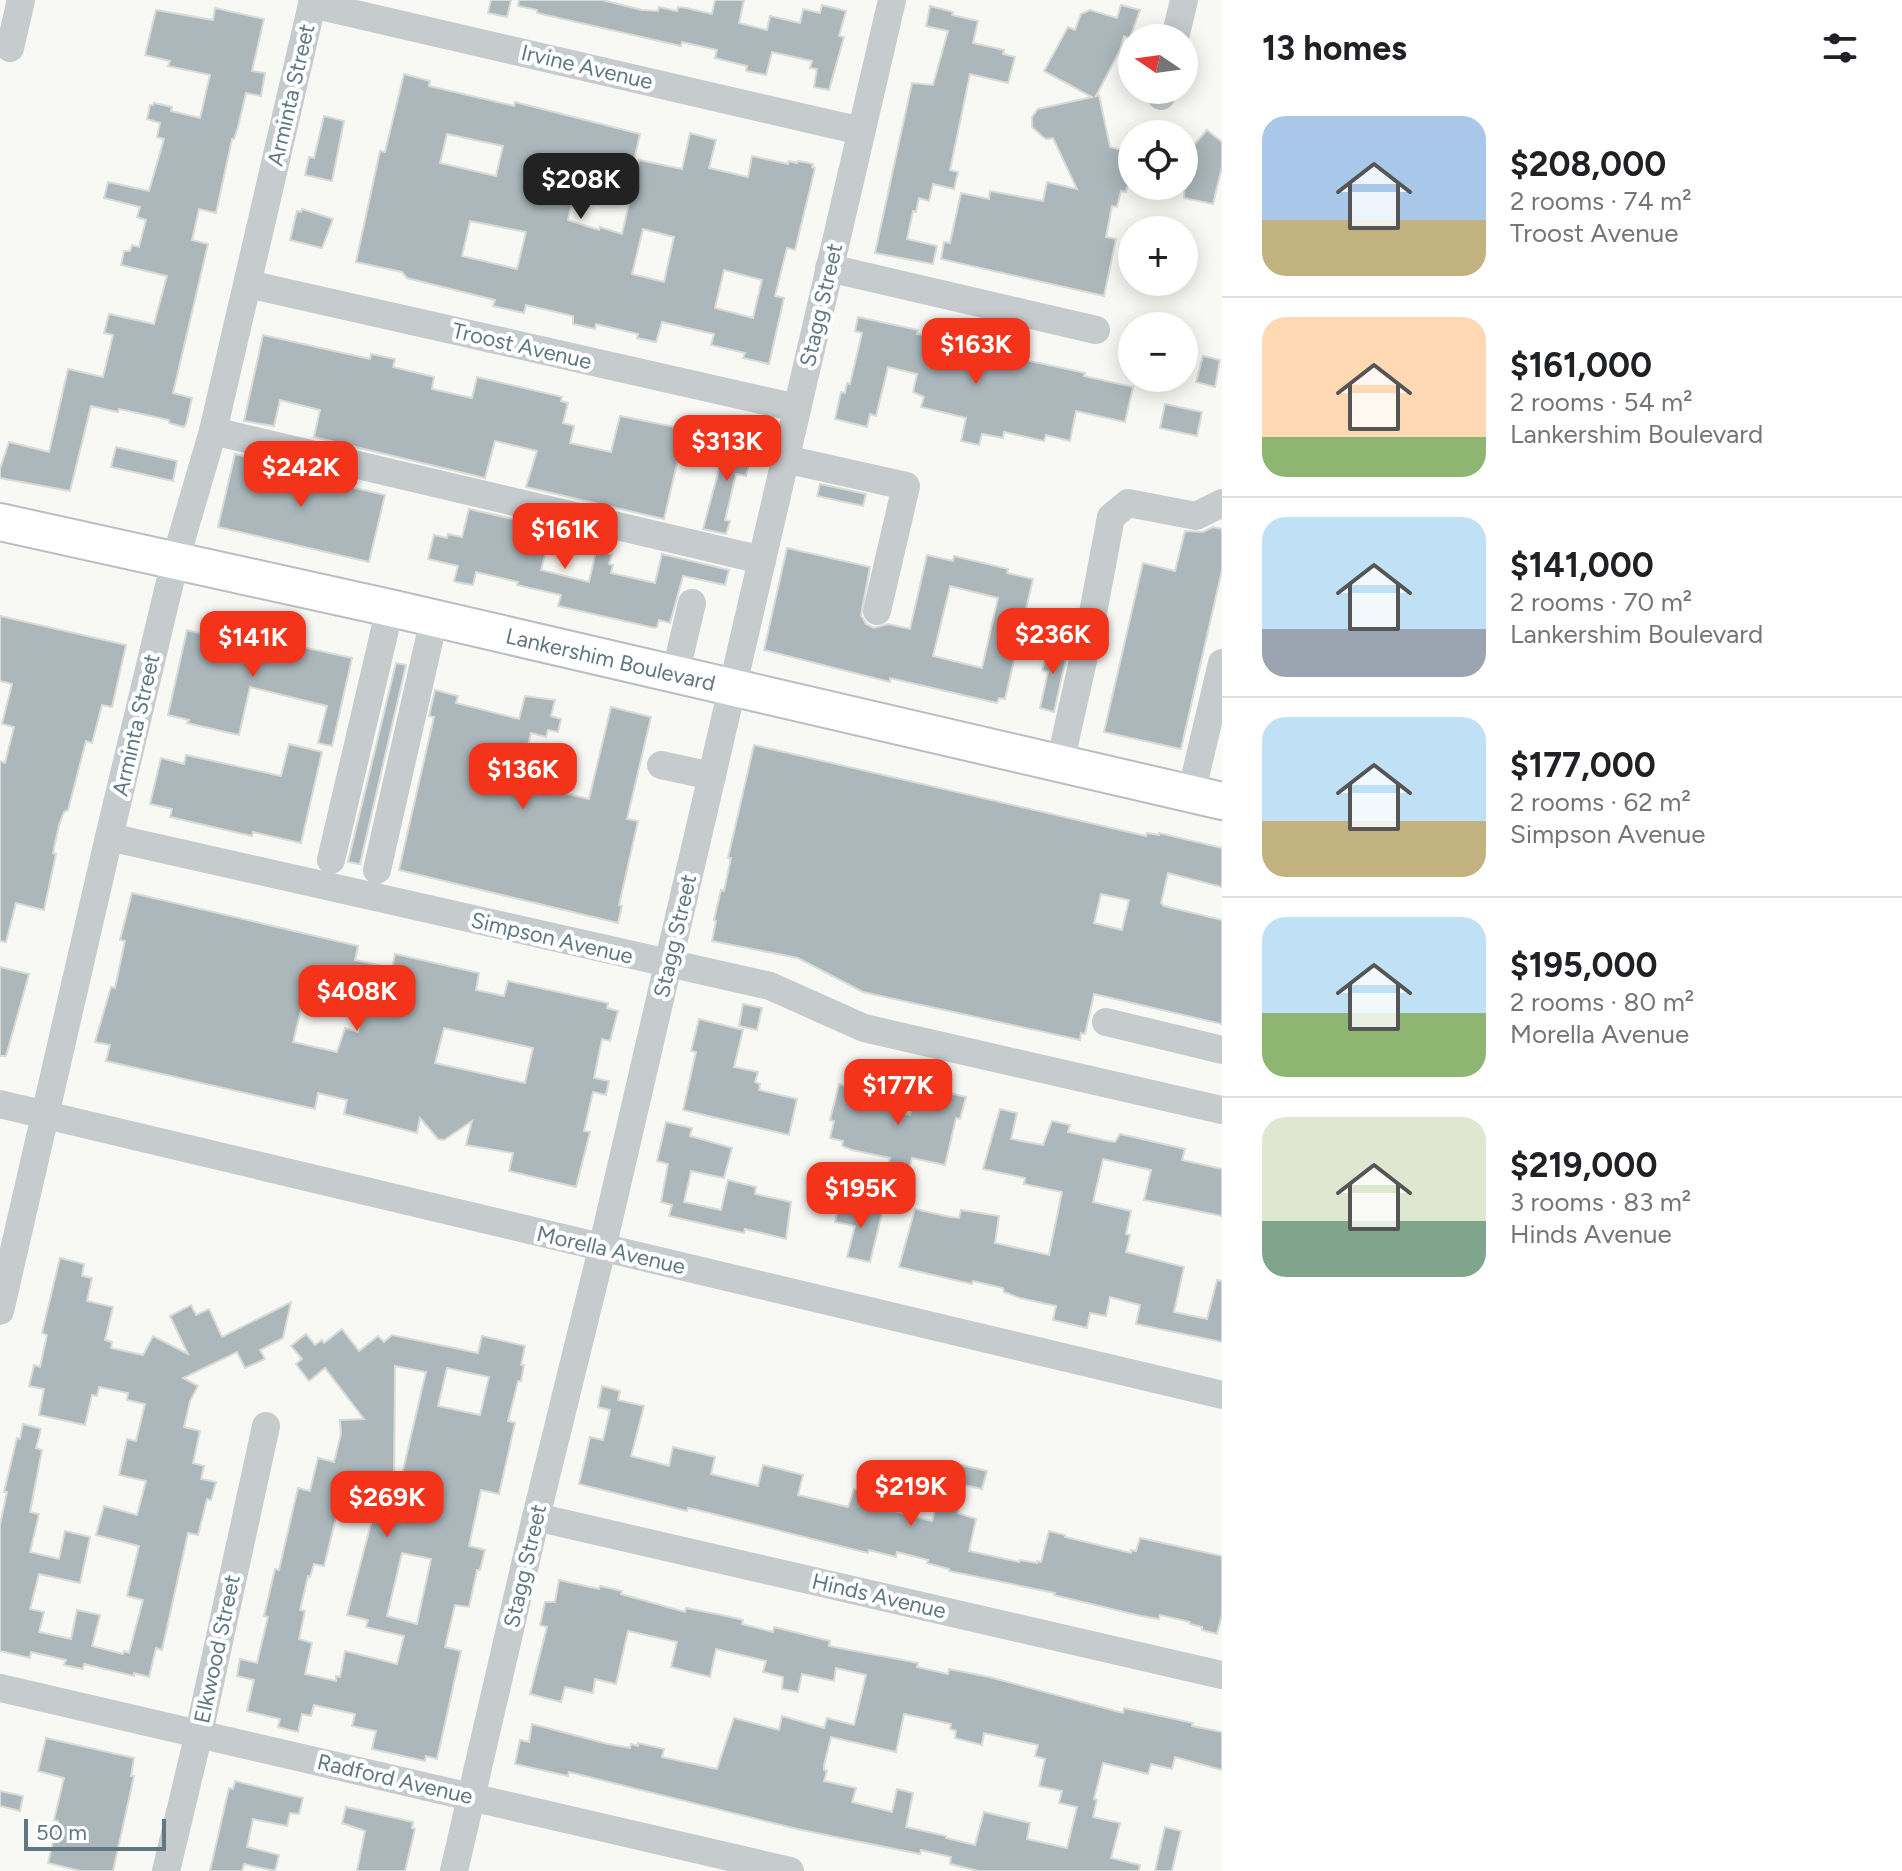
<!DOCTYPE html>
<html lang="en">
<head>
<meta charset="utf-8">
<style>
  :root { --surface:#fff; --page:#f6f6f6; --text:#202124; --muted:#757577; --line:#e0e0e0; --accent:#f3341a }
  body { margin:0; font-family:Figtree,sans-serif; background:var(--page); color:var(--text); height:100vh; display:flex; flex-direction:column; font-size:30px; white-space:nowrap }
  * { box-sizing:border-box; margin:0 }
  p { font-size:26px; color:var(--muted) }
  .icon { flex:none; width:44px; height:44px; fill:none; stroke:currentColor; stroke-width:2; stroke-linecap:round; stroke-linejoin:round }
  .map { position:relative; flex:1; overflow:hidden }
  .side { display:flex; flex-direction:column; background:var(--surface); width:680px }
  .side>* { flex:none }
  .needle { width:52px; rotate:283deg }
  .fabs { position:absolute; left:1118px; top:24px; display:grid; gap:16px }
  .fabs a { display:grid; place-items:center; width:80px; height:80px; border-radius:50%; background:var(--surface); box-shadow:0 4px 20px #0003; font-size:40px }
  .scale { position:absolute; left:24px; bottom:20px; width:142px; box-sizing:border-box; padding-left:8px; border:4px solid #607883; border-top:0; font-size:22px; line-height:28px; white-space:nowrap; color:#607883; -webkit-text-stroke:6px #fff; paint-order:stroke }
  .price { position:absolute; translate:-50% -68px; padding:0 18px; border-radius:16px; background:var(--accent); color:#fff; font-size:26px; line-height:52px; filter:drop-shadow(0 2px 4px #0008) }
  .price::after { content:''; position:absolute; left:50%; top:48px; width:24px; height:18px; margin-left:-12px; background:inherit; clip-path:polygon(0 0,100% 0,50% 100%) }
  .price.on { background:#222; color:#fff }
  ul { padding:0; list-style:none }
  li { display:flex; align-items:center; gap:24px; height:200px; padding:0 40px }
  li+li { border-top:2px solid var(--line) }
  li span { display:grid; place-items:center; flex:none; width:224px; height:160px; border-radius:24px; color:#555 }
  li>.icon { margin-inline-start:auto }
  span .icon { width:96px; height:96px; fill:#fffc; stroke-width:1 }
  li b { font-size:34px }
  h2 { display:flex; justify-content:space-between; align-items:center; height:96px; padding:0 40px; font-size:34px }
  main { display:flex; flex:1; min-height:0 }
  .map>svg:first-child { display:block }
  .building { fill:#abb7bb; stroke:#dadad7; stroke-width:2; fill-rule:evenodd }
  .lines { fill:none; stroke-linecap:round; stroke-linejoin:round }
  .major-casing { stroke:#b8bec1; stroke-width:40 }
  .minor { stroke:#c6cbce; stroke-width:28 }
  .major { stroke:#fff; stroke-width:36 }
  .labels { text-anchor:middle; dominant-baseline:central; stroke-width:8; stroke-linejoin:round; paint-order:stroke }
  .street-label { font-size:22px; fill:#607883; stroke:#fff }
</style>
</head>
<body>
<main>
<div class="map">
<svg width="1222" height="1871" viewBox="0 0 1222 1871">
  <rect width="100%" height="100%" fill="#f8f8f5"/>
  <g class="building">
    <path d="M491,0H511L507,17L488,13Z"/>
    <path d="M519,0H602L642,10L658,11L659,7L677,11L678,7L686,8L712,14L715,0H744L739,23L767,30L770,16L800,23L803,9L820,13L822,5L846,11L839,36L844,37L829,90L814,87L817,69L810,68L812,61L772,52L766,75L746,71L747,66L715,58L717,50L682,42L681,46L537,13V10L518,6Z"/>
    <path d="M1121,5L1140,10L1130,38L1124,36L1120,50L1096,96L1099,95L1110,147L1132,153V170L1126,192L1121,191L1117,207L1112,206L1106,237L1116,239L1104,296L941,259L944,242L950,243L961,193L989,199L990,191L1043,201L1047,182L1077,189L1053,138L1046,139L1042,136L1032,127V117L1038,109L1092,97L1044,71L1068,27L1075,30L1081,14L1090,10L1117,18Z"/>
    <path d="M930,6L953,12L952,15L978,21L973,43L1004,50L1003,54L1015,57L1008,83L970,74L950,170L958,172L954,189L933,184L929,201L919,198L916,212L913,211L907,239L937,246L933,264L875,253L912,83L933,85L948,31L926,26Z"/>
    <path d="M215,8L264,19L252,71L265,73L261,96L246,93L238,127L234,139H232L216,213L199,209L192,240L208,244L173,393L192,398L186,424L184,427L169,423V420L119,409L118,412L91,406L70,491L0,478V469L9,442L49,452L68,369L103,377L113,335L104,333L109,314L154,324L167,276L121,265L124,251H130L132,245L139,247L146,220L137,217L140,207L104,198L108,182L149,191L164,139L157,137L160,123L147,119L150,105H153L154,103L172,107L171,111L200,118L210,75L168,66L170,61L145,55L156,10L213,20Z"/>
    <path d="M404,74L430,81L429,86L514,106L515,102L640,134L626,195L613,192L619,163L582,155L568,220L599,230L600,227L622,234L639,160L682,169L690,133L716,140L709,168L748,177L752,156L788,164L789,161L797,163L798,161L813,164L812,167L815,168L795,250L787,248L775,296L784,298L769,364L743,358L745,353L711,345L714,334L662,322L656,342L637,338L638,334L596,324L595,329L573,324V316L526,305L524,313L493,306L495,300L407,278L402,272L356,262L380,151L385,152ZM447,134L503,146L496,176L440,163ZM470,221L526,232L517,269L462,256ZM643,229L674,237L664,282L632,274ZM724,270L762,280L753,318L715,308Z"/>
    <path d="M324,116L344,121L332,181L305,175L309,157L314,158Z"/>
    <path d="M1207,130L1222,142V167L1213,204L1184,198L1186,154Z"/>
    <path d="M302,209L333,219L322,248L290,240L297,211L301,212Z"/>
    <path d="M858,317L918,330L917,334L980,347L979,350L1085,373L1084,376L1133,387L1125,422L1076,411L1070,441L1046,435L1044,441L1004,432L1003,438L982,434L979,445L961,441L966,418L921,407L924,397L913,392L917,374L888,367L876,416L870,414L867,427L835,419L841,392L845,393L847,383L850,384L862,333L855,331Z"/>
    <path d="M263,335L370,359L371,354L395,359L393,367L434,377L432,389L472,398L477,377L562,397L561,401L568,403L563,423L574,426L570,443L611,452L620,416L685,429L664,519L526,487L537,451L495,441L485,478L314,437L320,410L280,400L274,426L244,421Z"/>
    <path d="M1203,356L1220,360L1215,387L1196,382Z"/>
    <path d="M1165,404L1202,412L1197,436L1160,428Z"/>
    <path d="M728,436L745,440L744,444L754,446L746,476L736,474L725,520L730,521L726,534L703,529Z"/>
    <path d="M116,447L177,461L173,481L111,467Z"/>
    <path d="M235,454L260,460V463L302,473L303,470L327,475L325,481L385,495L369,562L218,527Z"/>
    <path d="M820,484L866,494L863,506L817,496Z"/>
    <path d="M469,509L552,528L541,570L589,582L596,551L612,554L609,564L613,565L611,573L655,583L662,554L729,570L725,585L683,576L670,623L659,620L657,627L655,628L558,606L561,595L517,585L518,582L476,572L473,585L456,582L454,581L458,566L428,559L434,535L447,538L448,534L462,537Z"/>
    <path d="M1213,527L1222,529V570L1181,749L1104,732L1143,563L1175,571L1185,531L1203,532Z"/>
    <path d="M787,548L870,567L861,615L866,624L874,628L888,624L910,629L927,555L953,561L954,556L1008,569L1007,573L1033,579L1005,699L999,698L997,703L890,678V682L764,650ZM950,586L998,598L982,668L933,656Z"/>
    <path d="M0,616L126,645L112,707L102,705L92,743L86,741L68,810L64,812L59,825L53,853L56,854L44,910L16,903L6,942L0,941V761L5,763L14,727L2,724L12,684L0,681Z"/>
    <path d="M212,627L352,658L332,746L318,743L327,706L250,687L239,735L187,723L189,720L168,715L187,630L210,636Z"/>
    <path d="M1052,644L1068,649L1054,712L1040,708L1048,672L1042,670Z"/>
    <path d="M396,663L406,665L360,864L348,862Z"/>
    <path d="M435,690L458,696L456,703L519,719L525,696L555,700L551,716L561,719L558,732L548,730L546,737L531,733L519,782L589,799L611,707L651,717L627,819L638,821L619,905L622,906L618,923L399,870L434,717L429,716Z"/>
    <path d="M289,744L322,752L301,843L253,832L252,836L170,817L172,809L150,804L161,758L184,764L186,755L281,776Z"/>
    <path d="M754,745L1146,836L1147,833L1159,835V833L1222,848V887L1168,873L1161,903L1164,906L1222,920V1024L1094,994L1085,1034L1081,1033L1080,1040L863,992L798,958L712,941L716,921L714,920L721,890L724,891L731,858H728ZM1101,894L1129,900L1122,930L1094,923Z"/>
    <path d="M132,893L358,946L355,960L392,968L395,954L479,973L476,990L504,996L508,981L608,1003L607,1008L618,1011L610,1041L602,1039L594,1078L609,1081L606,1095L593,1092L584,1131L590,1132L576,1187L509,1171L513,1153L466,1145L472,1121L444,1140L438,1139L420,1118L417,1133L344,1114L347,1100L318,1093L315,1109L106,1061L110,1045L95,1042L111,987L115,988L125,941L120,940ZM322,981L367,992L358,1032L345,1028L337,1052L293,1042L301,1010L316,1013ZM444,1028L533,1048L525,1083L435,1063Z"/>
    <path d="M0,967L29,974L6,1056H0Z"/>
    <path d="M743,1004L762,1008L757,1030L739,1026Z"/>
    <path d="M699,1019L743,1030L734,1067L758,1072L755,1082L760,1084L759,1090L797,1099L789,1135L683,1110L696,1052L691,1051Z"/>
    <path d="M839,1084L857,1089L854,1101L910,1115L917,1089L937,1090L966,1097L960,1119L956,1118L945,1165L912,1158L908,1174L887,1168L890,1158L852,1150L842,1146L843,1141L830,1138L834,1121L830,1120Z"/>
    <path d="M1000,1109L1017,1113L1011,1139L1043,1145L1052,1121L1070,1125L1068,1132L1108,1141L1115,1142L1120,1134L1185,1149L1182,1160L1222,1169V1216L1144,1200L1151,1170L1103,1159L1093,1202L1131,1211L1126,1234L1130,1235L1126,1252L1184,1267L1174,1312L1207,1319L1217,1280L1222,1281V1342L1136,1324L1140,1305L1110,1297L1106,1316L1090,1313L1087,1328L1053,1320L1056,1306L1020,1298L1004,1292L1003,1288L973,1281L972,1284L899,1267L915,1209L950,1217L959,1218L961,1210L999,1216L995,1243L1049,1255L1062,1192L1024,1184L1025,1178L983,1169Z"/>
    <path d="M666,1122L692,1128L690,1136L732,1148L724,1178L691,1171L684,1202L721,1210L728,1180L756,1187L755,1194L791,1202L786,1239L745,1229L744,1233L669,1216L672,1205L661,1202L668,1164L657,1161Z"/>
    <path d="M839,1205L855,1209L866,1210L868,1205L883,1209L870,1262L847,1257L855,1226L835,1222Z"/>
    <path d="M60,1258L84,1264L82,1276L92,1278L87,1301L113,1307L105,1340L112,1342L111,1348L143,1355L153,1336L188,1354L170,1316L191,1305L196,1315L209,1309L222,1337L291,1302L283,1338L260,1350L265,1359L245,1368L237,1352L183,1378L198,1386L190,1401L184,1427L200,1431L193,1463L204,1466L201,1479L216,1482L211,1500L207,1499L198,1535L188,1533L162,1650L156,1648L149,1677L134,1673V1676L84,1664L83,1669L64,1665L66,1660L31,1652L30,1658L0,1651V1525L7,1492H4L17,1438L20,1439L23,1424L41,1429L36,1448L42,1450L30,1512L39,1514L30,1552L59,1559L65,1531L90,1537L80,1583L39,1574L30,1609L44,1612L39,1632L71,1639L77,1610L100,1615L92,1646L123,1654L124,1651L129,1653L143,1600L127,1596L139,1546L96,1535L104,1506L137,1515L146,1481L119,1475L127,1439L136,1441L145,1404L127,1400L128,1393L99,1387L97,1396L92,1395L85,1425L39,1415L44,1389L29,1386L34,1365L40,1367L47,1335L42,1333Z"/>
    <path d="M342,1329L359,1351L378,1336L384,1342L392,1335L478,1353L482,1336L525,1346L521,1365H524L521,1381H518L508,1421L515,1423L499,1494L481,1490L469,1546L485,1550L480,1570H477L469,1607L455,1605L445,1647L461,1651L437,1759L426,1756L425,1761L372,1749L376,1731L352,1726L355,1714L314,1705L311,1716L302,1714L298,1732L278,1727L280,1719L247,1711L254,1680L237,1676L240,1659L257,1663L268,1617L264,1616L275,1569L279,1570L298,1488L310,1491L318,1458L334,1462L341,1434L340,1420L364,1419L325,1368L309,1381L296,1364L302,1359L291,1346L306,1334L315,1345L322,1340L324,1343ZM395,1366L426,1372L400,1483L394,1482ZM447,1368L489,1377L480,1415L438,1406ZM344,1485L373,1492L368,1515L373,1516L347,1615L368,1620L366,1627L404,1636L397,1664L345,1651L340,1677L336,1676V1681L305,1674L312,1643L299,1639L305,1611L300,1610L308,1576L310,1577L314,1564L324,1566ZM402,1553L431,1559L417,1624L387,1616Z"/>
    <path d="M602,1386L620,1391L618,1400L644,1406L631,1456L669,1466L673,1447L715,1457L711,1474L758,1486L763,1465L780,1469L803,1475L798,1495L848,1507L854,1489L889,1498L887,1509L932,1521L949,1462L987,1471L982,1489L964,1485L958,1513L976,1519L969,1551L1019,1562L1020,1560L1037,1563V1561L1041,1562L1049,1531L1065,1535V1537L1131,1553V1550L1136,1551L1140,1538L1222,1556V1615L1217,1634L1202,1630V1627L1190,1624V1622L1160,1615L1159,1619L1141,1616L1054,1595L1055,1593L949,1571V1569L927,1563L928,1560L897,1552L896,1557L869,1550L868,1553L694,1509L688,1508L687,1511L579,1484L590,1437L603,1440L610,1410L598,1407Z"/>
    <path d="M559,1580L599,1589L600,1586L622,1591L621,1594L685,1612L686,1608L726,1616L743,1620L742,1624L773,1632L774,1627L830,1641L829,1646L918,1663L917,1667L948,1674L949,1669L989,1677L1123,1713L1124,1708L1193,1723L1192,1726L1222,1732V1770L1175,1757L1172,1769L1151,1764L1148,1774L1103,1763L1094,1799L1097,1800L1093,1817L1120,1823L1111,1858L1140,1865L1139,1871H979L950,1864L951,1857L921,1850L920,1854L797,1829L569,1772L568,1776L515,1764L520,1740L529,1742L532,1724L608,1744L630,1748L631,1744L638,1746V1743L664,1749L662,1757L717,1769L734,1718L779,1730L782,1716L824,1728L827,1718L854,1725L866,1675L836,1668L834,1681L802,1674L798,1692L782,1689L783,1677L763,1672L766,1661L716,1649L710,1677L671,1667L677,1642L628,1631L616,1684L595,1679L593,1693L565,1687L561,1702L530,1694L547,1627L540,1625L545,1602H555ZM904,1714L951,1724L950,1729L956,1731L955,1738L982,1745L984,1733L1038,1745L1035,1756L1045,1759L1039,1786L1062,1791L1059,1803L1077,1807L1067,1848L1027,1839L1030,1823L984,1812L975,1845L946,1838V1836L906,1827L913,1793L897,1789L892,1812L852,1802L856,1788L824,1781L827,1771L824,1770V1765L831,1737L896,1752Z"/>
    <path d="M46,1738L134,1758L131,1776H134L113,1871H81L48,1863L58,1821L54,1820L64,1778L38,1771Z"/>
    <path d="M235,1781L303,1798L299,1814L290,1813L287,1826L253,1819L247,1847L279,1855L275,1871L244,1864L242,1871H210L229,1788L233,1789Z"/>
    <path d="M0,1791L23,1796L20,1811L0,1806Z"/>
    <path d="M346,1807L413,1822L412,1828L415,1829L405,1871H357L365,1831L342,1823Z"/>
    <path d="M1165,1827L1181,1831L1172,1871H1155Z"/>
  </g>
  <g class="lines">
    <defs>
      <g id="major">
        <path id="s1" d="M0,522L390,608L1222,801"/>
      </g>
    </defs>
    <use href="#major" class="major-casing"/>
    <g class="minor">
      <path d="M312,4L861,131"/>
      <path d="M1175,38L1184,0"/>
      <path d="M10,48L21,0"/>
      <path d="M1161,96L1163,90"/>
      <path d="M829,268L1096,330"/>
      <path d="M248,284L797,408"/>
      <path d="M213,431L762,560"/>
      <path d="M785,459L906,486L877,611"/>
      <path d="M675,675L692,603"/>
      <path d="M1060,763L1089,634L1111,517L1128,503L1196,516L1222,503"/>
      <path d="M661,765L712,776"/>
      <path d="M1191,794L1222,663"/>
      <path d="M109,837L770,986L864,1028L1222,1110"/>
      <path d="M331,860L390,608"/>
      <path d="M377,870L434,619"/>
      <path d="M1106,1022L1222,1050"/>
      <path d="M0,1104L1222,1395"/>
      <path d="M0,1311L109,837L175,561L213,431L313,0"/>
      <path d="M536,1517L1222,1675"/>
      <path d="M0,1688L790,1871"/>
      <path d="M166,1871L199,1733L266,1426"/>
      <path d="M454,1871L536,1517L602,1249L892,0"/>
    </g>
    <use href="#major" class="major"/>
  </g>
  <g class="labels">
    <g class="street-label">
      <text transform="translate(587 67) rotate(13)">Irvine Avenue</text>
      <text transform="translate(291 95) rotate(-77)">Arminta Street</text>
      <text transform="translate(821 305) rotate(-77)">Stagg Street</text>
      <text transform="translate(522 346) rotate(13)">Troost Avenue</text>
      <text stroke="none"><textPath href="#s1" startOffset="626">Lankershim Boulevard</textPath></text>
      <text transform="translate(136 725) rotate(-77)">Arminta Street</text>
      <text transform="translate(675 936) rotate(-77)">Stagg Street</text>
      <text transform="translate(552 938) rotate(13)">Simpson Avenue</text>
      <text transform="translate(611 1250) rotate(13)">Morella Avenue</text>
      <text transform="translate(525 1566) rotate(-77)">Stagg Street</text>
      <text transform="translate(879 1596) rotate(13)">Hinds Avenue</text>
      <text transform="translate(217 1649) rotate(-78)">Elkwood Street</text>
      <text transform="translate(395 1779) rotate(13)">Radford Avenue</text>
    </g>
  </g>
</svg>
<div class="fabs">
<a><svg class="needle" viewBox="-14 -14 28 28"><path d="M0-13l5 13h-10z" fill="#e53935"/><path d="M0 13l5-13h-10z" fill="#757577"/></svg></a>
<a><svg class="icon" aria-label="locate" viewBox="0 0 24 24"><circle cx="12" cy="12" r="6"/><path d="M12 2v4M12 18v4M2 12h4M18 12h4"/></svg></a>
<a>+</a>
<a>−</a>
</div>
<div class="scale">50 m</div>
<b class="price on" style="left:581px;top:221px">$208K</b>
<b class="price" style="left:976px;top:386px">$163K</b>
<b class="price" style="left:727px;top:483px">$313K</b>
<b class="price" style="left:301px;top:509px">$242K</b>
<b class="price" style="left:565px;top:571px">$161K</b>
<b class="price" style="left:1053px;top:676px">$236K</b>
<b class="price" style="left:253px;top:679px">$141K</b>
<b class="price" style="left:523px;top:811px">$136K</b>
<b class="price" style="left:357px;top:1033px">$408K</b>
<b class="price" style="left:898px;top:1127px">$177K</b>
<b class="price" style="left:861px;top:1230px">$195K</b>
<b class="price" style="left:911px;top:1528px">$219K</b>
<b class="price" style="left:387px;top:1539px">$269K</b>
</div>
<section class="side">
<h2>13 homes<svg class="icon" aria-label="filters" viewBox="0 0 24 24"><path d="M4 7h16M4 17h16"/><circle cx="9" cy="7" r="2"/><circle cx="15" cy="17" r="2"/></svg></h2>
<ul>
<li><span style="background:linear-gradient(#a9c7e8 65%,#c2b280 0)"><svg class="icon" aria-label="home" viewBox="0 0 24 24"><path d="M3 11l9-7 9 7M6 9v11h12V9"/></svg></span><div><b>$208,000</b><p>2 rooms · 74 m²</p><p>Troost Avenue</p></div></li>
<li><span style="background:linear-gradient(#ffd9b3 75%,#8fb573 0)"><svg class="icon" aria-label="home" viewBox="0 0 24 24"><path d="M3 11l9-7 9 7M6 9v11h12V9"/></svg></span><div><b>$161,000</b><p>2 rooms · 54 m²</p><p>Lankershim Boulevard</p></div></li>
<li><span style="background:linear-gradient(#bfe0f5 70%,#9aa5b1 0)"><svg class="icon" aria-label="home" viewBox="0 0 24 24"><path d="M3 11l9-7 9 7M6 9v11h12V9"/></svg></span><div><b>$141,000</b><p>2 rooms · 70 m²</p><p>Lankershim Boulevard</p></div></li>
<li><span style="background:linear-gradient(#bfe0f5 65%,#c2b280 0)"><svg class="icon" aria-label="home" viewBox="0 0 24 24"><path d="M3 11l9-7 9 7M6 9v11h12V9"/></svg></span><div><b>$177,000</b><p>2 rooms · 62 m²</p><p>Simpson Avenue</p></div></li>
<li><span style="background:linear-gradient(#bfe0f5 60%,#8fb573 0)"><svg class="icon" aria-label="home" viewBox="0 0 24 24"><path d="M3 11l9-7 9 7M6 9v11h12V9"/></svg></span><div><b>$195,000</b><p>2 rooms · 80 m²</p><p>Morella Avenue</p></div></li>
<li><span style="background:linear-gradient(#dfe7d0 65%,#7fa58c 0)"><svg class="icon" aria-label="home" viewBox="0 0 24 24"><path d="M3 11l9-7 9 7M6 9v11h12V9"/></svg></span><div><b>$219,000</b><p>3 rooms · 83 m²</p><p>Hinds Avenue</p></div></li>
</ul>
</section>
</main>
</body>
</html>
